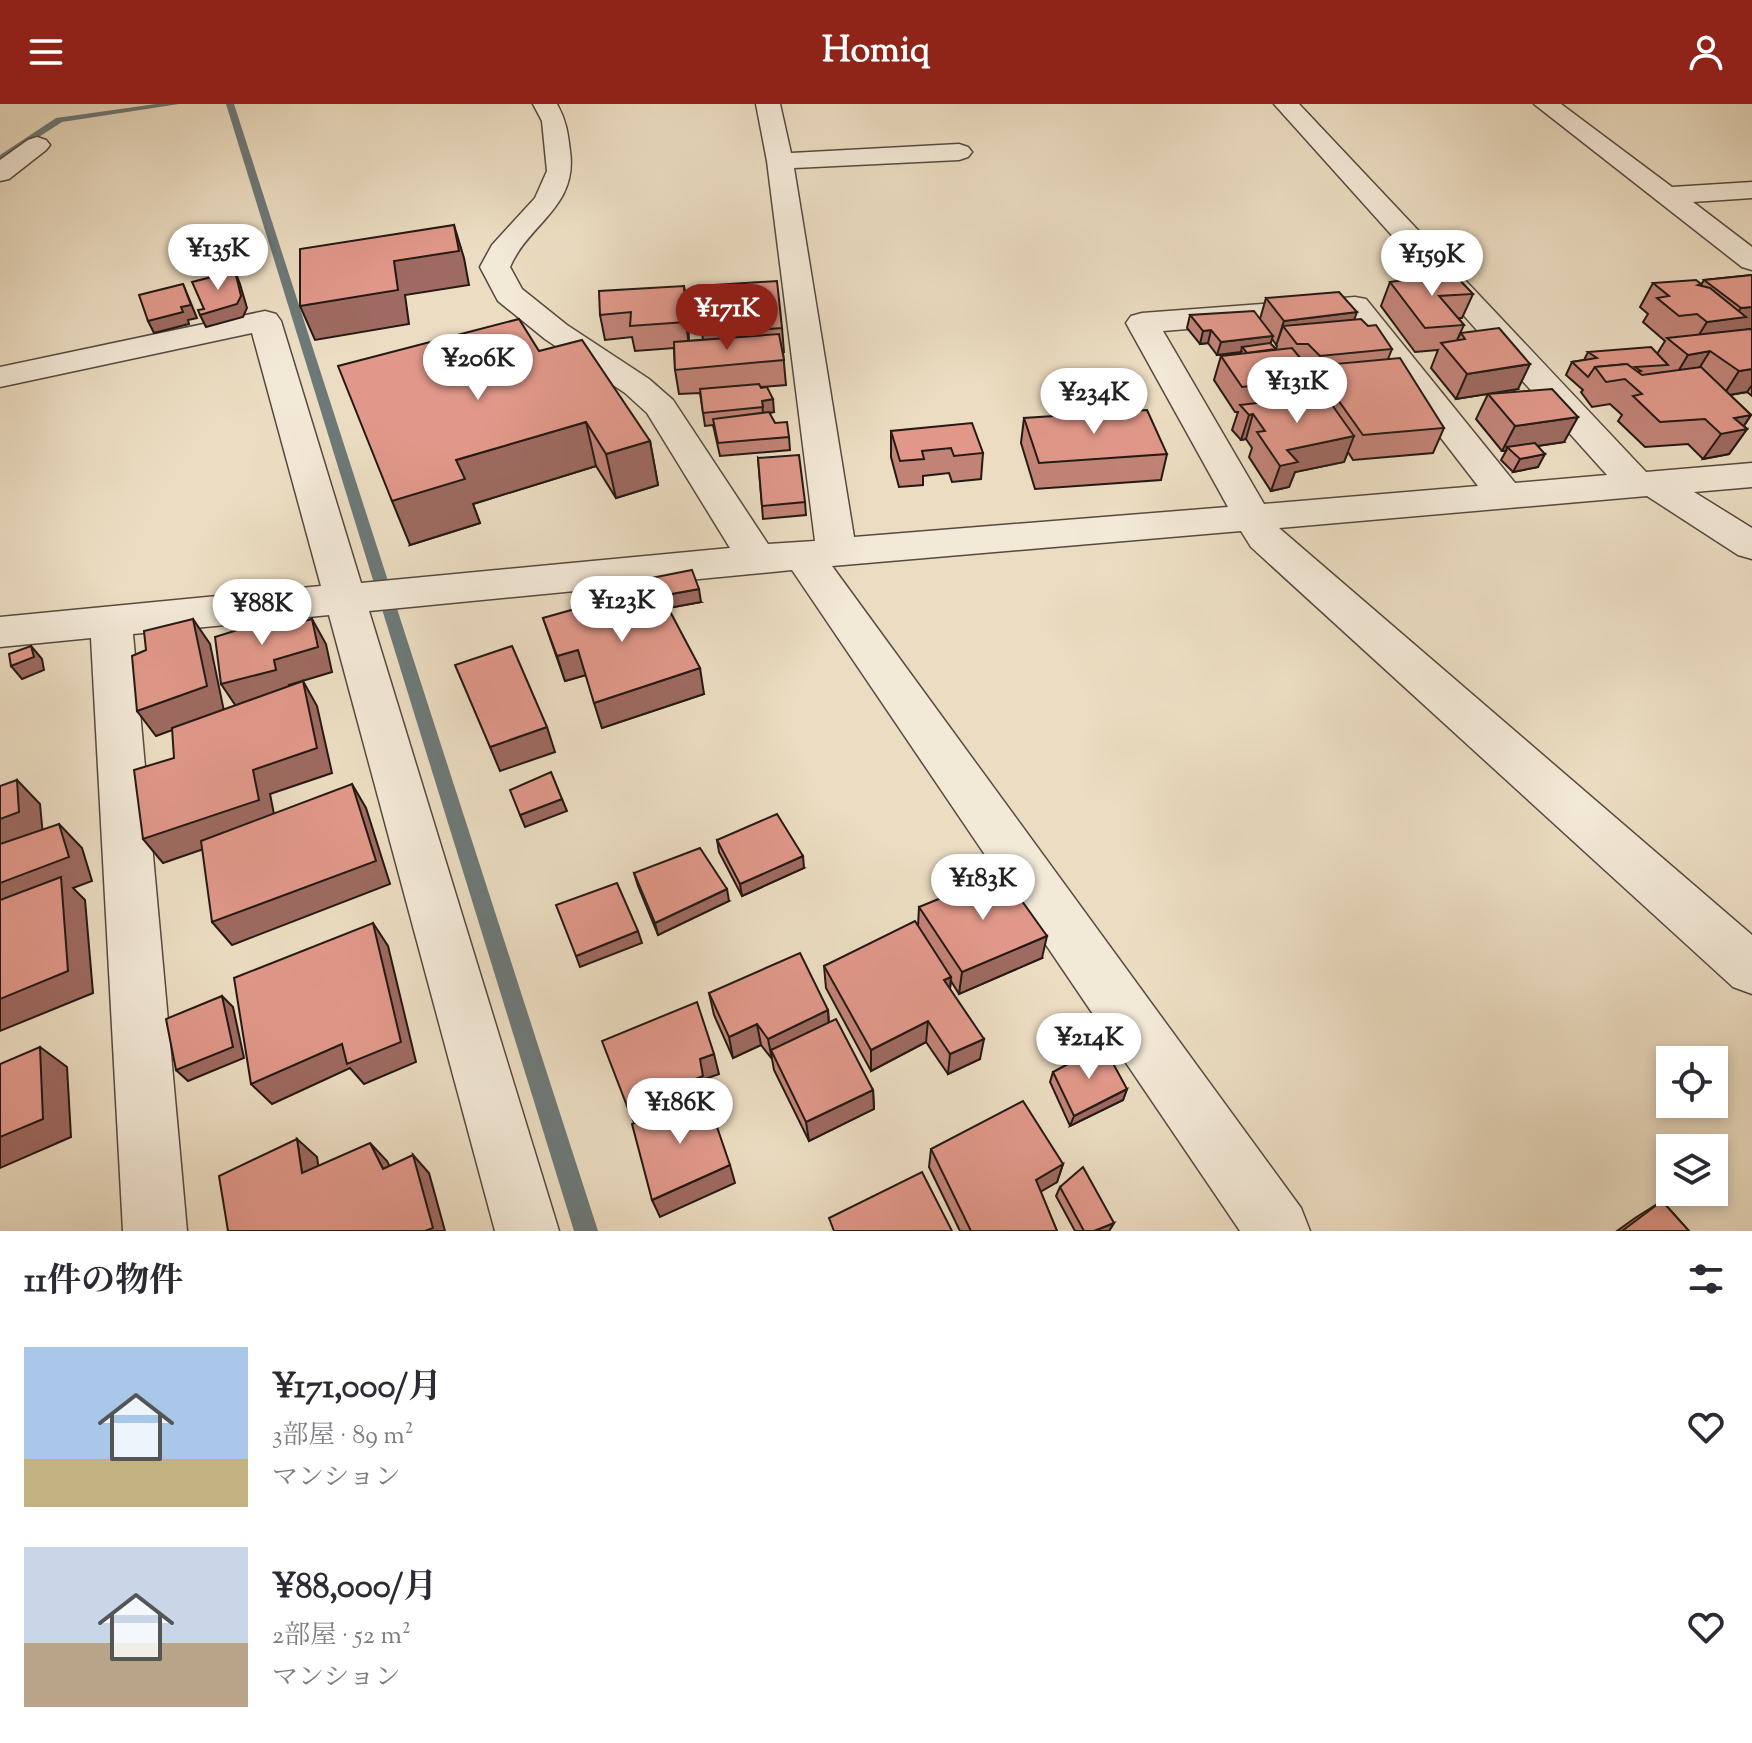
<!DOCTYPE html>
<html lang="ja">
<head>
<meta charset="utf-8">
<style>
  :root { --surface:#fff; --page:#f7f7f7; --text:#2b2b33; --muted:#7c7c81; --accent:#8f2418 }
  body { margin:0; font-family:"Sorts Mill Goudy","Noto Serif JP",serif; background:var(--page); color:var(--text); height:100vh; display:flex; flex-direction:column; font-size:30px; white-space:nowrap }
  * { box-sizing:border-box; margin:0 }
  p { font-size:26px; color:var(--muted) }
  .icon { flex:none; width:44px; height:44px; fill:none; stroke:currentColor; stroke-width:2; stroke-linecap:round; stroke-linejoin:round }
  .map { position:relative; height:1127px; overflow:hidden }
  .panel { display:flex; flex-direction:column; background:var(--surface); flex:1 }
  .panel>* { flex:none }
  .controls { position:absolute; left:1656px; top:942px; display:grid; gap:16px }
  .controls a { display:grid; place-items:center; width:72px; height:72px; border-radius:0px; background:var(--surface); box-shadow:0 4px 12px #0003; font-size:40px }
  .price { position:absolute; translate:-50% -68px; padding:0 18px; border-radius:28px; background:#fff; color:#222; font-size:26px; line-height:52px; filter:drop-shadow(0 2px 4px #0008) }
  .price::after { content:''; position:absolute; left:50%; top:48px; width:24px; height:18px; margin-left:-12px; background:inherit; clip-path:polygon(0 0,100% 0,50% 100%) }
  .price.active { background:var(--accent); color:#fff }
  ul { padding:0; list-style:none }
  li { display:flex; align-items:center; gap:24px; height:200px; padding:0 24px }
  li span { display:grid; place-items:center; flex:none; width:224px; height:160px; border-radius:0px; color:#555 }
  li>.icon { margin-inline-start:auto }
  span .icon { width:96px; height:96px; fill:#fffc; stroke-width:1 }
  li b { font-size:34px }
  h2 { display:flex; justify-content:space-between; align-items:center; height:96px; padding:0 24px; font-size:34px }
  header { display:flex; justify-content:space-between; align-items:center; height:104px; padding:0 24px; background:var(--accent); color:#fff; font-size:36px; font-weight:800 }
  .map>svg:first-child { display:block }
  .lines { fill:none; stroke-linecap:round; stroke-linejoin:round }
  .stream { fill:#6d7979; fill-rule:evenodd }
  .minor-casing { stroke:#564a40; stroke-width:3 }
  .minor { fill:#f3e9d7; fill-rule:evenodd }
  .wall { fill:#c28377; stroke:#241914; stroke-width:2; fill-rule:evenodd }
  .shaded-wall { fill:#9e6a61; stroke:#241914; stroke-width:2 }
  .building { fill:#e1988a; stroke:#241914; stroke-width:2 }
</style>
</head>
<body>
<header><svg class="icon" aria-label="menu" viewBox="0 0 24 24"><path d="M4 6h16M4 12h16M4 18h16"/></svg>Homiq<svg class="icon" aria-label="person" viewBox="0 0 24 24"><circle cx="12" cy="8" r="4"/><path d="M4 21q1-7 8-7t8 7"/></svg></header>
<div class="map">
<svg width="1752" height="1127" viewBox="0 0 1752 1127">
  <rect width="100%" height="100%" fill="#ecddc2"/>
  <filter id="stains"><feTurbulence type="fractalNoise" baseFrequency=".0025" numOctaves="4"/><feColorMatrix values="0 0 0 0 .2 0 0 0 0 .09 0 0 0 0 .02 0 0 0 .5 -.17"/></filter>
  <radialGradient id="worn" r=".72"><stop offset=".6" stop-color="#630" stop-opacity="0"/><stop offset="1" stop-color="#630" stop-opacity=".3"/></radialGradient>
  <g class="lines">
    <g class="stream">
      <path d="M156,0H179L62,18L0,58V51L56,14Z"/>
      <path d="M226,0H234L598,1127H574Z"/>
    </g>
    <defs>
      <g id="minor">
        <path d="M533,0H557C566,16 568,29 570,47C578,103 529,119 510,163L522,185L567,221L649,275L673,296L768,440L815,437L767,57L756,0H780L791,49L959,40L968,43L972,48L968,53L959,56L794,64L854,433L1228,403L1126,219L1131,212L1142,209L1355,193L1366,195L1515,379L1607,371L1274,0H1299L1646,368L1752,359V383L1694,388L1752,424V455L1738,451L1647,392L1279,424L1752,831V890L1733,883L1251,443L1241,427L832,462L1301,1104L1310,1127H1240L792,466L369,507L559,1127H495L329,511L133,530L187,1127H123L91,534L0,543V513L321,482L252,229L0,283V263L265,207L276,210L281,217L361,479L730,444L647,309L625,289L545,235L498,197L480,163L492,141L535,94L547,67L542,17ZM1347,212L1478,382L1264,400L1163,227Z"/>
        <path d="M1534,0H1561L1672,83L1752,78V94L1693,98L1752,143V166L1742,163Z"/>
        <path d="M37,33L46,36L50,41L46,46L9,75L0,77V56L28,36Z"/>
      </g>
    </defs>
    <use href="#minor" class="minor-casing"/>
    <use href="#minor" class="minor"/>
  </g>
  <g class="wall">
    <path d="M1752,171L1751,225L1752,226V292L1747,288L1730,291L1751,311L1744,322L1747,325L1729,350L1703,355L1688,340L1645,343L1618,317L1622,311L1610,300L1592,303L1581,288L1583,286L1566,271L1572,258L1584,256L1588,248L1657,250L1665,237L1643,218L1648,210L1640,203L1653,179L1701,180V181L1704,176Z"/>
    <path d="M1390,178L1473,190L1462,214H1458L1464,221L1457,236L1461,229L1518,285L1456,295L1431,264L1438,246L1415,248L1381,202Z"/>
    <path d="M684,182L687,206L689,237L703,236L700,214L699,182L782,224L784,248H783L786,281L761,283L774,308L769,309L775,319L789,333L790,346L720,352L713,321L705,322L700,289L679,290L675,266L674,244L635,247L632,233L605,236L600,211Z"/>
    <path d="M1266,194L1354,215L1392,245L1388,255L1444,324L1433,349L1353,356L1348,348L1344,358L1295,368L1289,383L1271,387L1249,353L1252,344L1246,335L1241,336L1232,326L1238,308H1235L1214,276L1221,252L1240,249L1241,248L1217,251L1208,239L1200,240L1187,224L1190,211L1260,215ZM1272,235L1277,242L1276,245L1270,239ZM1302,267L1309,274L1305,287L1310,293L1295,294Z"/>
    <path d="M539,247L650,337L658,381L616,394L596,362L473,400L480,419L410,441Z"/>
    <path d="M1488,290L1564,338L1537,342L1538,363L1513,368L1501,356L1506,347H1502L1476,315Z"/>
    <path d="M1024,314L1167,350L1161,376L1035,385L1021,339Z"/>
    <path d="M891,327L983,349L981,375L952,378L949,369L923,372V381L899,383L891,353Z"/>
    <path d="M758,354L805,398L806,411L763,415Z"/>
    <path d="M651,474L701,498L668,504L704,590L602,624L586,571L565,577L543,514L656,500Z"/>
    <path d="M717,736L804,764L742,792L719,748Z"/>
    <path d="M634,769L729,797L658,831L638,782Z"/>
    <path d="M919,803L1042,854L959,890L951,877L950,885L980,955L948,970L926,938L871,967L826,884L824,862L918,822Z"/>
    <path d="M709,889L828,906L829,919L873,986L874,1005L809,1037L774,966L772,955L761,941L733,954L714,911Z"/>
    <path d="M1053,968L1127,985L1123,996L1070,1022L1050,978Z"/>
    <path d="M931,1045L1063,1060L1057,1078L1040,1087L1057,1127H960L929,1063Z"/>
    <path d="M1060,1083L1114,1119L1109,1127H1075L1056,1092Z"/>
    <path d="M1662,1097L1689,1127H1617L1635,1114Z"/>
  </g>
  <g class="shaded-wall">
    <path d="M454,121L464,154L469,181L405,191L409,220L315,236L300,202L394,157Z"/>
    <path d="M235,167L240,180L247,204L243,213L206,223L200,211Z"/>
    <path d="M183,180L197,214L188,216L189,220L154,229L148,217L181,203Z"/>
    <path d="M684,182L687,206L689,243L686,218Z"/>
    <path d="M1752,203V225L1737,227L1692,242L1707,218L1734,214L1741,204Z"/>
    <path d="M1357,208L1348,233L1283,222L1276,242L1284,217Z"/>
    <path d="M1211,226L1208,239L1200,240L1203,227Z"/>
    <path d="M1273,232L1269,244L1242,243L1241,248L1217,251L1221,238Z"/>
    <path d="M1710,247L1695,271L1673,276L1688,251Z"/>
    <path d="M1530,260L1518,285L1456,295L1467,270Z"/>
    <path d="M1752,265V281L1747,288L1723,292L1739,267Z"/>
    <path d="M773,295L774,308L763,310L762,297Z"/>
    <path d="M1253,310L1246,335L1241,336L1249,311Z"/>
    <path d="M1751,311L1741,326L1747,325L1729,350L1703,355L1721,330L1734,314Z"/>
    <path d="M1578,313L1564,338L1511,346L1507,343L1506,347H1502L1515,322Z"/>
    <path d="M586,318L596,362L473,400L480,419L410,441L392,397L456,356Z"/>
    <path d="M1354,332L1344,358L1295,368L1289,383L1271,387L1280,362L1287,346Z"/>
    <path d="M650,337L658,381L616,394L606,350Z"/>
    <path d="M1545,350L1538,363L1513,368L1520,355Z"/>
    <path d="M699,485L701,498L658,506L655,493Z"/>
    <path d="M283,508L297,534L280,523Z"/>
    <path d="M193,515L210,540L224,607L156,632L137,607Z"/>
    <path d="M312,515L326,540L332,568L289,581L291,591L238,605L221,580L274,556Z"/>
    <path d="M31,542L42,555L44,566L22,575L11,562Z"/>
    <path d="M578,546L586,571L565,577L557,552Z"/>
    <path d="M700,564L704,590L602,624L594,599Z"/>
    <path d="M303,577L317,602L332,669L270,690L276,720L163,759L143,735L253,666Z"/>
    <path d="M547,623L555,648L500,667L490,643Z"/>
    <path d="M17,676L40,700L43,732L0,748V715Z"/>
    <path d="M352,680L366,704L390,780L232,841L212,818Z"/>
    <path d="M562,695L567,707L525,723L520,711Z"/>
    <path d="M59,720L82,744L92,777L73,784L85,796L93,889L0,927V779Z"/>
    <path d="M803,752L804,764L742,792L740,780Z"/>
    <path d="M727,785L729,797L658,831L655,819Z"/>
    <path d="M373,819L388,842L416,958L364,980L350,964L272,1000L251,980Z"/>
    <path d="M638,827L642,839L580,863L576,852Z"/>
    <path d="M1047,832L1042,854L959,890L962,868Z"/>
    <path d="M951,873L949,895L944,876Z"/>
    <path d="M222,892L233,903L244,954L188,977L176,966Z"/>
    <path d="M828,906L829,927L771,946L772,955L768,935Z"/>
    <path d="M928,917L926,938L871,967V946Z"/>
    <path d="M757,920L761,941L733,954L729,933Z"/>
    <path d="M984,935L980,955L948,970L950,950Z"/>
    <path d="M40,943L67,963L71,1033L0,1064V1033Z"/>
    <path d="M714,950L719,970L705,975L709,991L635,1021L627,1002L700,955Z"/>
    <path d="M1127,985L1123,996L1070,1022L1074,1012Z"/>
    <path d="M873,986L874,1005L809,1037L806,1018Z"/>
    <path d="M297,1035L317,1053L322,1086L302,1069Z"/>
    <path d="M370,1039L387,1057L400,1083L383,1065Z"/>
    <path d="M413,1051L429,1069L445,1127H425Z"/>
    <path d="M1063,1060L1057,1078L1030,1094L1036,1076Z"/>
    <path d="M730,1061L735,1079L660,1113L652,1096Z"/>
    <path d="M1114,1119L1109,1127H1094Z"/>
  </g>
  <g class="building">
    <path d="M454,121L459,147L394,157L398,186L300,202V145Z"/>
    <path d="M235,167L241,192L237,200L200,211L198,206L204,205L192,178Z"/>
    <path d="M1453,169L1473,190L1439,192L1464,221L1425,224L1390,178Z"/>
    <path d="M1752,171V203L1741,204L1704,176Z"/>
    <path d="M1696,176L1701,180L1698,181L1710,184L1746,213L1707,218L1697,210L1679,212L1657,194L1669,192L1653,179Z"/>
    <path d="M777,177L782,224L739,227L737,211L700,214L699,182Z"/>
    <path d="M183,180L191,201L181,203L183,208L148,217L139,191Z"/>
    <path d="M684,182L686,218L630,222L631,208L600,211L599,187Z"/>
    <path d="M1339,188L1357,208L1284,217L1266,194Z"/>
    <path d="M1254,207L1273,232L1221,238L1211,226L1203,227L1190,211Z"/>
    <path d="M519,215L539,247L582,236L650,337L606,350L586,318L456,356L465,375L392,397L338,262Z"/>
    <path d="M1361,215L1368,222L1376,221L1392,245L1320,252L1308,240H1297L1283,222Z"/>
    <path d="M1499,224L1530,260L1467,270L1441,239L1465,235L1461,229Z"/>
    <path d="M1750,225L1752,226V265L1739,267L1710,247L1688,251L1667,234Z"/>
    <path d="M779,230L784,256L675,266L674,238Z"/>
    <path d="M1270,239L1276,245L1247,249L1242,243Z"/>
    <path d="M1651,243L1668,261L1635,263L1641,267L1637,268L1627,260L1595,263L1588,273L1572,258L1597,254L1588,248Z"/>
    <path d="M1292,244L1305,260L1290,262L1301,276L1242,283L1221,252Z"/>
    <path d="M1400,254L1444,324L1363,331L1314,262Z"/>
    <path d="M1627,260L1642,271L1701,263L1751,311L1734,314L1747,325L1721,330L1705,315L1660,318L1633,292L1642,290L1625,275L1606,278L1595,263Z"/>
    <path d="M759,280L761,284L767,283L773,295L762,297L763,303L703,309L700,285Z"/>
    <path d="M1552,285L1578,313L1515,322L1488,290Z"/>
    <path d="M1325,291L1354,332L1287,346L1298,358L1280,362L1257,328L1265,327L1253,310L1249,311L1240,301Z"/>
    <path d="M1147,306L1167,350L1039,359L1024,314Z"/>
    <path d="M769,308L775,319L787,318L789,333L718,339L713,315Z"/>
    <path d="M972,319L983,349L954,352L951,344L922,347L924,355L900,357L891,327Z"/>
    <path d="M1535,339L1545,350L1520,355L1507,343Z"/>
    <path d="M799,351L805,398L762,402L758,354Z"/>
    <path d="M692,466L699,485L655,493L651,474Z"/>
    <path d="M639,487L649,502L665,498L700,564L594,599L578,546L557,552L543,514Z"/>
    <path d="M283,508L280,523L312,515L318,543L274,556L276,566L221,580L215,533L260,519L261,512Z"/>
    <path d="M193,515L207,582L137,607L132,552L146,546L144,527Z"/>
    <path d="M31,542L34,553L11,562L9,550Z"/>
    <path d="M512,542L547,623L490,643L455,561Z"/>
    <path d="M303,577L317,644L253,666L259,696L143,735L134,666L174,654L172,624Z"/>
    <path d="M551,668L562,695L520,711L510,686Z"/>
    <path d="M17,676L19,708L0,715V682Z"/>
    <path d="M352,680L376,757L212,818L201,737Z"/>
    <path d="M777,710L803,752L740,780L717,736Z"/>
    <path d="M59,720L69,753L0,779V740Z"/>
    <path d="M700,744L727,785L655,819L634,769Z"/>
    <path d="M1002,769L1047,832L962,868L919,803Z"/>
    <path d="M61,773L68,867L0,895V796Z"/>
    <path d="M617,779L638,827L576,852L556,801Z"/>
    <path d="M915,817L951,873L944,876L984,935L950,950L928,917L871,946L824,862Z"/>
    <path d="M373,819L401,938L347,960L342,940L251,980L234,874Z"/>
    <path d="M800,849L828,906L768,935L757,920L729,933L709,889Z"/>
    <path d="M222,892L233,943L176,966L166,915Z"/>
    <path d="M697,898L714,950L700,955L703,972L627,1002L602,937Z"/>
    <path d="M836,915L873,986L806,1018L771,946Z"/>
    <path d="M1103,941L1127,985L1074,1012L1053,968Z"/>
    <path d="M40,943L43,1015L0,1033V960Z"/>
    <path d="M705,988L730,1061L652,1096L632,1020Z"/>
    <path d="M1023,997L1063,1060L1036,1076L1057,1127H971L931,1045Z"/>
    <path d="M297,1035L302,1069L370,1039L383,1065L413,1051L433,1124L425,1127H228L219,1072Z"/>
    <path d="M1083,1063L1114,1119L1094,1127H1084L1060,1083Z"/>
    <path d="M922,1068L952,1127H834L829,1114Z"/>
    <path d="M1662,1097L1689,1127H1622Z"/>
  </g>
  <rect width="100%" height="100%" filter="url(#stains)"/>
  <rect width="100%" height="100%" fill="url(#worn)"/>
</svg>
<div class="controls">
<a><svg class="icon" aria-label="locate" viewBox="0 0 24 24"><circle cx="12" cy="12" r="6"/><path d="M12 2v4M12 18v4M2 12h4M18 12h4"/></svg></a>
<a><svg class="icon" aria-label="layers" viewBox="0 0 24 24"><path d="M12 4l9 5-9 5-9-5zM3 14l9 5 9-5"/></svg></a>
</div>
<b class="price" style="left:218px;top:188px">¥135K</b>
<b class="price" style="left:1432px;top:194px">¥159K</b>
<b class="price active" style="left:727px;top:248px">¥171K</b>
<b class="price" style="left:478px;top:298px">¥206K</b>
<b class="price" style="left:1297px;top:321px">¥131K</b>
<b class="price" style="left:1094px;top:332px">¥234K</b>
<b class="price" style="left:622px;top:540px">¥123K</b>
<b class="price" style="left:262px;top:543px">¥88K</b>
<b class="price" style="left:983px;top:818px">¥183K</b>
<b class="price" style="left:1089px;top:977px">¥214K</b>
<b class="price" style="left:680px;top:1042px">¥186K</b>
</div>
<section class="panel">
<h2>11件の物件<svg class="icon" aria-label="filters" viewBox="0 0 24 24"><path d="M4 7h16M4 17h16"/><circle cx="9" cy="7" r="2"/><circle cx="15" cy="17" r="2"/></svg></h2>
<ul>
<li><span style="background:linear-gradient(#a9c7e8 70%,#c2b280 0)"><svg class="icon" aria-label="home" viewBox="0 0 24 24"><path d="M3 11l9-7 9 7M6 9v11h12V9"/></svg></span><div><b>¥171,000/月</b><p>3部屋 · 89 m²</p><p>マンション</p></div><svg class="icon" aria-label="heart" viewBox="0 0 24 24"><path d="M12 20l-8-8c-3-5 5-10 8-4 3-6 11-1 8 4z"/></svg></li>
<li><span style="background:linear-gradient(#c9d6e8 60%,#b9a48a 0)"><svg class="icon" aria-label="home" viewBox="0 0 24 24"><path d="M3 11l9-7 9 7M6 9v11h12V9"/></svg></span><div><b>¥88,000/月</b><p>2部屋 · 52 m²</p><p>マンション</p></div><svg class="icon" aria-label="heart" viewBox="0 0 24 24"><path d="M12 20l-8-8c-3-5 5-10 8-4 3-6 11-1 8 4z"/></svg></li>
</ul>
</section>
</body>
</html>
